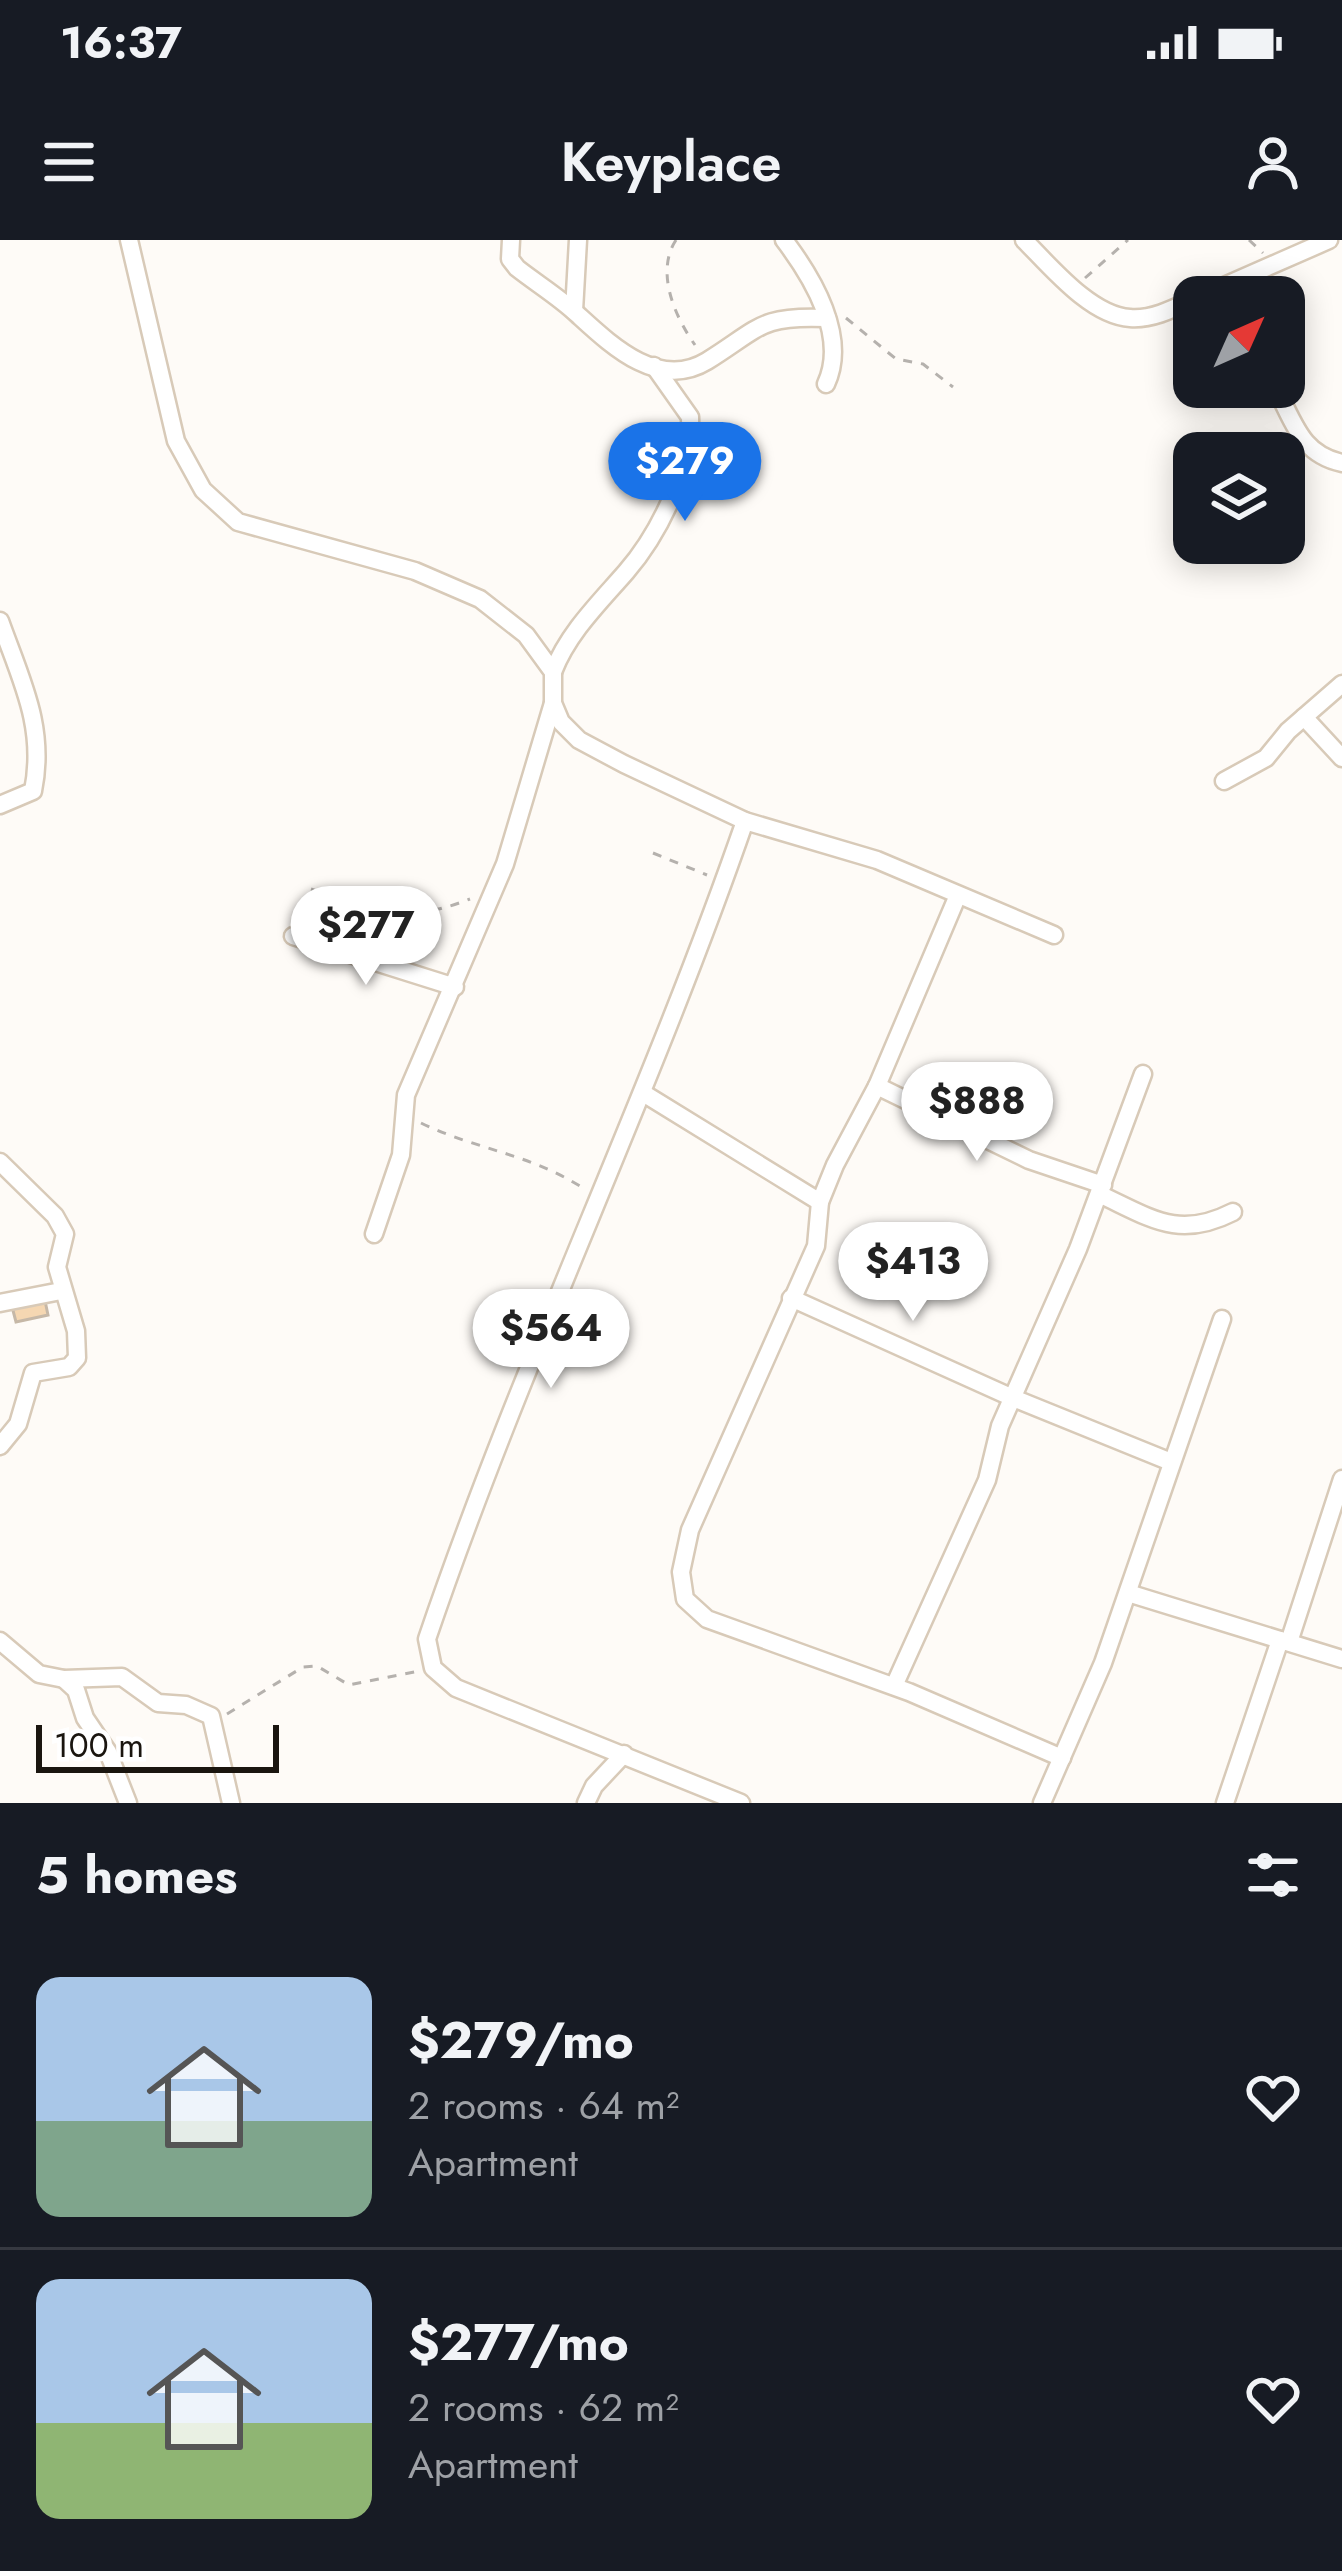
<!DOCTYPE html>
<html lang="en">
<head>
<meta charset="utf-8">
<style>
  :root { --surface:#171b24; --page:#20242c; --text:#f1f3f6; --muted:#9ea1a6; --line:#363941; --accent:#1a73e8 }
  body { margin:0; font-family:Jost,sans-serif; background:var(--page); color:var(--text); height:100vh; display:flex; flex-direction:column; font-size:45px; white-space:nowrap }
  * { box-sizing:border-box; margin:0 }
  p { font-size:39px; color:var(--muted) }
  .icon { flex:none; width:66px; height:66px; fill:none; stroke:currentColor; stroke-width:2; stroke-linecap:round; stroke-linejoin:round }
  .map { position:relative; height:1563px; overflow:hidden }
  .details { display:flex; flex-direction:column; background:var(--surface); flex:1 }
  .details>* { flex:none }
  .needle { width:78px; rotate:45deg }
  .tools { position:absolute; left:1173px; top:36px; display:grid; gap:24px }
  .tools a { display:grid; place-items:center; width:132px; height:132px; border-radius:24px; background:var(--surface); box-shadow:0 6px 30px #0003; font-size:60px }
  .scale { position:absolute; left:36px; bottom:30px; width:243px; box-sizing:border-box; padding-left:12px; border:6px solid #1a150f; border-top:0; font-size:33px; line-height:42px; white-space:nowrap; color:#1a150f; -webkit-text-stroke:9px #fff; paint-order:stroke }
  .price { position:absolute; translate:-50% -102px; padding:0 27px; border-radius:42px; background:#fff; color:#222; font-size:39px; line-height:78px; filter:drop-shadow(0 3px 6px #0008) }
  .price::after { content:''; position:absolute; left:50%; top:72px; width:36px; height:27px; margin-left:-18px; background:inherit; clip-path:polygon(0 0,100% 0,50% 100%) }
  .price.active { background:var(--accent); color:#fff }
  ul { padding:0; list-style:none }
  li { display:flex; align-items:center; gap:36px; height:300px; padding:0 36px }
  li+li { border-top:3px solid var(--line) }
  li span { display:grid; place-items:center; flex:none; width:336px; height:240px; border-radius:24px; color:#555 }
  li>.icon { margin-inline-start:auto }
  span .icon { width:144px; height:144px; fill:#fffc; stroke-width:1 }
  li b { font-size:51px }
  h2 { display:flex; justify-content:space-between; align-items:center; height:144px; padding:0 36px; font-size:51px }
  .status { display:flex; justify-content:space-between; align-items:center; height:84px; padding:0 60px; background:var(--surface); direction:ltr }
  .status svg { height:33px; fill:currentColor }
  header { display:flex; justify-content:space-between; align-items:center; height:156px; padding:0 36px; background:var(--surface); font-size:54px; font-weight:600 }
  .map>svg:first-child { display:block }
  .building { fill:#f5d7b2; stroke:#c6b8a7; stroke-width:3 }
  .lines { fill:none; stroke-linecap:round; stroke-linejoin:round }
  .minor-casing { stroke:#d8cab8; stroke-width:21 }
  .path { stroke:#b5b1ad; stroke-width:3; stroke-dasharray:9 9; stroke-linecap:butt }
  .minor { stroke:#fff; stroke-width:16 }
</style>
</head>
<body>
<div class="status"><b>16:37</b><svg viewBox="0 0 49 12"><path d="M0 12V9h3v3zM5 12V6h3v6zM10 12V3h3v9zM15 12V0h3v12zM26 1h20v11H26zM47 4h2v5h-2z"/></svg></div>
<header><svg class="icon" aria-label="menu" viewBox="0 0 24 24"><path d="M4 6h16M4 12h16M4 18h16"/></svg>Keyplace<svg class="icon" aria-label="person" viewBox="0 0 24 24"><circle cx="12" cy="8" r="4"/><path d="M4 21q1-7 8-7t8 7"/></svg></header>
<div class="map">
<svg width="1342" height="1563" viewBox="0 0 1342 1563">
  <rect width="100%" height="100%" fill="#fefbf7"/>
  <path class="building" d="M44,1056L48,1075L16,1082L11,1063Z"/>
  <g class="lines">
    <defs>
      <g id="minor">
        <path d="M129,0L176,201L203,250L238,282L415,331L480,359L526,395L553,432V463L561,482L579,500L624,524L745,581L877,620L1054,695"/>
        <path d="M511,0L510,19L517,28C536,43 559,57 577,74C610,104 658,151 707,121C760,88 760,75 827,78"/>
        <path d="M784,0C813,38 848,97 826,144"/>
        <path d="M1024,0C1050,26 1091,76 1130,78C1152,80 1175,68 1194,59"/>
        <path d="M1199,57L1329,0"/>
        <path d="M574,71L578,0"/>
        <path d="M1275,147C1294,181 1300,214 1342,223"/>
        <path d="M0,381C21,440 46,487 33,551L0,565"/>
        <path d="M553,432C568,393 599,363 626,332C659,294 692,227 690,177L654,126"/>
        <path d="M1304,477L1342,518"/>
        <path d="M1224,541L1266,518L1288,491L1342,444"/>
        <path d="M958,655L877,846L835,925L820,962L816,1006L690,1290L681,1332L685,1359L707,1379L909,1452L1062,1518"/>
        <path d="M293,696L455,747"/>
        <path d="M877,846L1029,920L1103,945"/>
        <path d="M643,853L820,962"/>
        <path d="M1099,954C1151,978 1178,1000 1233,972"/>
        <path d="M374,994L401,915L406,855L505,624L553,463"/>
        <path d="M791,1058L1013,1158L1171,1222"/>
        <path d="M0,1063L61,1051"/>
        <path d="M0,1206L18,1184L33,1133L69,1127L77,1118L76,1091L57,1027L65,994L55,976L0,922"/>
        <path d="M1128,1353L1342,1419"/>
        <path d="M0,1401L39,1434L64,1439L122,1437L158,1463L186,1465L211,1476L231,1563"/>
        <path d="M1289,1402L1342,1239"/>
        <path d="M64,1439L76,1450L85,1478L108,1512L128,1563"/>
        <path d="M894,1446L987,1240L1000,1186L1078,1009L1143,834"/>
        <path d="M586,1563L594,1546L624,1514"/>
        <path d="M741,1563L456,1448L433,1428L427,1399C521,1122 649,858 745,581"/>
        <path d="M1042,1563L1103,1423L1222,1079"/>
        <path d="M1225,1563L1280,1400"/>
      </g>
    </defs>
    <use href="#minor" class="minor-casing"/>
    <g class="path">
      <path d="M676,0C655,32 675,77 695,105"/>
      <path d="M1249,0L1263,13"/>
      <path d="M1085,38L1128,0"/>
      <path d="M846,78L896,119L923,124L953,147"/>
      <path d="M653,613L707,635"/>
      <path d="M311,649C376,671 400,686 470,659"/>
      <path d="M421,883C477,910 528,913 583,948"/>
      <path d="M227,1474L303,1427L317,1426L349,1445L419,1431"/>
    </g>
    <use href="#minor" class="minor"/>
  </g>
</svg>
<div class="tools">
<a><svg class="needle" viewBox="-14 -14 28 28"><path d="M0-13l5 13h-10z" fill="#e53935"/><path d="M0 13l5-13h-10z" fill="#9ea1a6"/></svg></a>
<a><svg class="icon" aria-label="layers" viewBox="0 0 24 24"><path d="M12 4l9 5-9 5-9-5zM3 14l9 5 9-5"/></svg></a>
</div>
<div class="scale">100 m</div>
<b class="price active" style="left:685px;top:284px">$279</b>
<b class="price" style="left:366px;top:748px">$277</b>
<b class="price" style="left:977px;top:924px">$888</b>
<b class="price" style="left:913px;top:1084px">$413</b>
<b class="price" style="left:551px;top:1151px">$564</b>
</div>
<section class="details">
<h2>5 homes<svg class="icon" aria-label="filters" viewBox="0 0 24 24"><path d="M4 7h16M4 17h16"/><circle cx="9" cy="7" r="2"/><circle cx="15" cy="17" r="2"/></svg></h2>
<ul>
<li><span style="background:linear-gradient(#a9c7e8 60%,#7fa58c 0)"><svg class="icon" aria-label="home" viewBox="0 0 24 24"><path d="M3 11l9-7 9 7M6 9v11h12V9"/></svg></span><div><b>$279/mo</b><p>2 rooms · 64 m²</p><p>Apartment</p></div><svg class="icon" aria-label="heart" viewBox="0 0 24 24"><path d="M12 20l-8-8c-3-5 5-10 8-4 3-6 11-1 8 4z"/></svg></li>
<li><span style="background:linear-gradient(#a9c7e8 60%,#8fb573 0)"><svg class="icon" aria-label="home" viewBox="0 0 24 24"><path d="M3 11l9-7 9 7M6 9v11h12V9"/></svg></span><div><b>$277/mo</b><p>2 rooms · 62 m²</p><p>Apartment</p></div><svg class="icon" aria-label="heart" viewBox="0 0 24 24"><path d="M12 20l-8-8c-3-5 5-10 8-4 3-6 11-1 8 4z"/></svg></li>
</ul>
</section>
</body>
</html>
